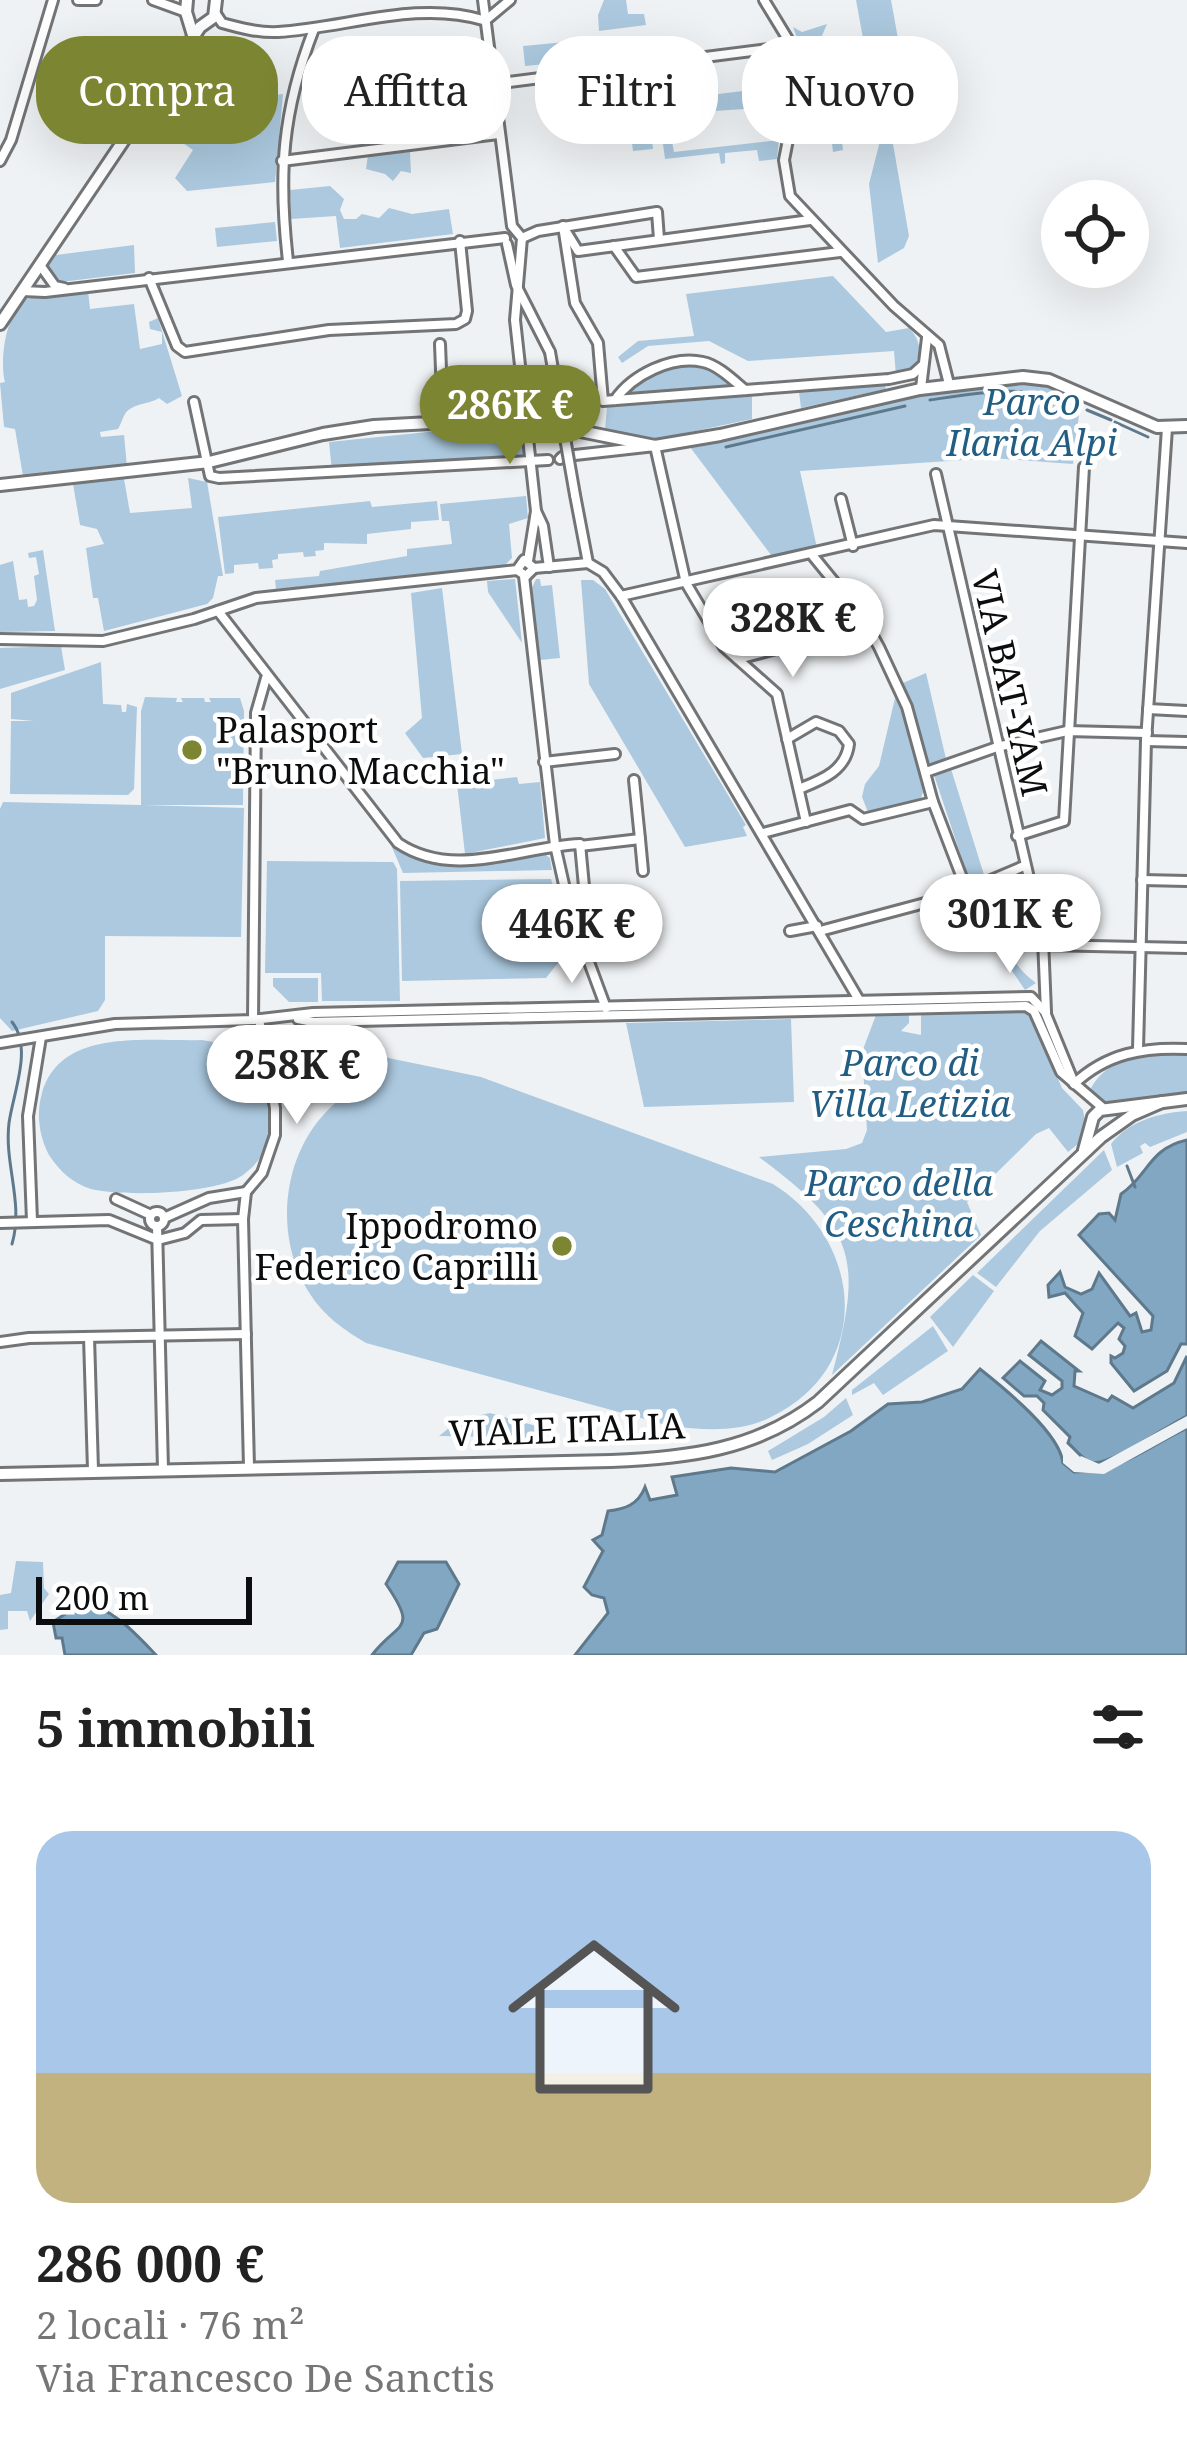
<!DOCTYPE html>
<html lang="it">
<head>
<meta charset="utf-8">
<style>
  :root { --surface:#fff; --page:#f2f2f2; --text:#222; --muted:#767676; --accent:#7c8531 }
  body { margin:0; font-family:"Noto Serif",serif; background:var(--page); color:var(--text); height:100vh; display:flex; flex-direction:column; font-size:45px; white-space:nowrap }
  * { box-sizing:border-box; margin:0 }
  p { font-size:39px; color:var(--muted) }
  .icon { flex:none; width:66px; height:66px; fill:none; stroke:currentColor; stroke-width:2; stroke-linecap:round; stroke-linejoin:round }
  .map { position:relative; height:1655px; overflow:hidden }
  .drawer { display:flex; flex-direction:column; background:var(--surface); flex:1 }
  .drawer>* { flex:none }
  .top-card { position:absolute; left:36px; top:36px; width:1116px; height:108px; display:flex; gap:24px }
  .fabs { position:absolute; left:1041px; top:180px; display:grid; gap:24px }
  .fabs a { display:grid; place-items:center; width:108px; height:108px; border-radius:50%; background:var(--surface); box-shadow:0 12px 48px #0002; font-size:60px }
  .scale { position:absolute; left:36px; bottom:30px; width:216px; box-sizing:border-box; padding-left:12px; border:6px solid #0c0d0e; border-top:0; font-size:33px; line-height:42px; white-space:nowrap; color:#0c0d0e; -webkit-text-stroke:9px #fff; paint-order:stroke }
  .price { position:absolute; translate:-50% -102px; padding:0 27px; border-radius:42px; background:#fff; color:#222; font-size:39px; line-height:78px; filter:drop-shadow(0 3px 6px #0008) }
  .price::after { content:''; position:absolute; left:50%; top:72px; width:36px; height:27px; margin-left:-18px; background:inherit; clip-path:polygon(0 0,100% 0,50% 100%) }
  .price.active { background:var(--accent); color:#fff }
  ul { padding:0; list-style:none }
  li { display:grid; align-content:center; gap:24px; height:636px; padding:0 36px }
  li span { display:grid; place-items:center; height:372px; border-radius:36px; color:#555 }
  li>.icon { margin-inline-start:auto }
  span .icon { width:216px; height:216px; fill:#fffc; stroke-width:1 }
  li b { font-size:51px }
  h2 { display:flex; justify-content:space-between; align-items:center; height:144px; padding:0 36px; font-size:51px }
  .chip { padding:0 42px; border-radius:48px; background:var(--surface); box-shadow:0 12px 48px #0002; font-size:42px; line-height:108px }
  .chip.active { background:var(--accent); color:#fff }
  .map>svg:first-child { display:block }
  .green { fill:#acc9df }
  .water { fill:#82a7c2; stroke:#5f798c; stroke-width:3 }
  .pier { fill:#eff2f4 }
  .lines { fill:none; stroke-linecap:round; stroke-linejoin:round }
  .stream { stroke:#5f798c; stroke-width:3 }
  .minor-casing { stroke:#727476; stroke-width:14 }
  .secondary-casing { stroke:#727476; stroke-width:16 }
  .minor { stroke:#fff; stroke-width:8 }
  .secondary { stroke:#fff; stroke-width:10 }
  .minor-bridge-casing { stroke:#727476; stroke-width:14; stroke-linecap:butt }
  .minor-bridge { stroke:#fff; stroke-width:8 }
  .poi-dot { fill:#7c8531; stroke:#fff; stroke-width:4.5 }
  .labels { text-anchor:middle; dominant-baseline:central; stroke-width:9; stroke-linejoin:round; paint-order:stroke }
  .park-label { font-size:36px; font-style:italic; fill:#225d83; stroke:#fff }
  .street-label { font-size:36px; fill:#0c0d0e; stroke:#fff }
  .poi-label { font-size:36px; fill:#0c0d0e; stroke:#fff; text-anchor:start }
</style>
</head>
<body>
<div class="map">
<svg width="1187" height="1655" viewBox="0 0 1187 1655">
  <rect width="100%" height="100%" fill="#eff2f4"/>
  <g class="green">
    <path d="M604,0H626L628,14H644L646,25L599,31L598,15Z"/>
    <path d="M856,0H891L906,83L885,87L880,69L909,236L904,248L878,263L869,184L881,137Z"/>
    <path d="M827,24L821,38L834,50L838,72L811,76L793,27L802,32Z"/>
    <path d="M576,41L578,61L525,66L523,46Z"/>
    <path d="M644,77L653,149L633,151L624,80Z"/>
    <path d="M743,91L746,99L744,109L686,113V102L693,97Z"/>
    <path d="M283,94L275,182L187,191L175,178L193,150L161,128L236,120V99Z"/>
    <path d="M836,94L843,150L833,152L830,125L798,128L806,98Z"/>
    <path d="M671,136L674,152L779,140L777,159L759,161L757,150L725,153V163L721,164L719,153L665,159L662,137Z"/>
    <path d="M410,152L411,173L401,171L393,181L385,174L366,169L368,155Z"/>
    <path d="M330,186L344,199L340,210L344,219H356L362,214L379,218L389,208L412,214L449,209L453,234L340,248L336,216L291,219L290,190Z"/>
    <path d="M275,222L277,241L217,247L215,228Z"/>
    <path d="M134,245L135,273L61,282L48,267L56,255Z"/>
    <path d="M833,276L886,332L909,328C927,346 921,370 896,376L894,351L748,361L709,341L648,346L622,363L618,357L638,341L694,336L686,294Z"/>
    <path d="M88,290L90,309L134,304L140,349L162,344V332L150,329L149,322L158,318L182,396L167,404L159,398C151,404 132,403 125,414C122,419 121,424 118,429L100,432L101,437L124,435L127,467L23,476L15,429L4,427L0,383L5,382C0,362 4,317 25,299Z"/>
    <path d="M703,363L733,386L626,396L652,372Z"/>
    <path d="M1018,381L1053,386L1081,398L1073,464L993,458L800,471L817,548L774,559L690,447L917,395Z"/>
    <path d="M884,383L886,389L801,408L799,392Z"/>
    <path d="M752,396V419L658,439L605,429L607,407Z"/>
    <path d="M467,428H521L524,455L332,471L329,442Z"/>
    <path d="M188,478L207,482L223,576H218L213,598L207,604L104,631L98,598H93L86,548L104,544L97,529L80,525L73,484L124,479L130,513L192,508Z"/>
    <path d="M526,496L528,518L509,524L512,558L503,567L276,589L275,580L319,576L320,571L407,556V549L452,544L449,521H442L440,504Z"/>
    <path d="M370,501L372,507L437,501L439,520L411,522V529L367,534V544L324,543V550L315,551L316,556L304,557L303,552L278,554V559L272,560L273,568L259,569L258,563L234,565V573L225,574L218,517Z"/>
    <path d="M43,550L55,631L0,632V565L13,561L19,600L27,599L28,607L34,606L37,600L34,576L39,574L36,557L29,558L28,553Z"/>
    <path d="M515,579L522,643L488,592L487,581Z"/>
    <path d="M536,579H540L541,586L552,585L560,658L540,660L532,588Z"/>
    <path d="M581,580H593L605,589L746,825L743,827L747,836L685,847L589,684Z"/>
    <path d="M442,588L462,754L423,758L405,733L422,718L411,593Z"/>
    <path d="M61,646L65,670L0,689V648Z"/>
    <path d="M101,662L103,704L121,705L122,712H126L127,704L137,707L134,789L128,795L10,794L11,721H34L11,719V693Z"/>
    <path d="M926,673L946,759L929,765L903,683Z"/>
    <path d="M145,697L177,698L176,702H183L181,698H204L205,702H211L209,698H240L244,711L243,805H144L244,808L241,937L105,936V1000L98,1011L12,1031L0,1018V809L3,802L141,805V711Z"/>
    <path d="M895,698L904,717L923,792L921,798L868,812L862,797L865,784L879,766Z"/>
    <path d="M951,769L985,878L971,886L934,775Z"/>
    <path d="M517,777L519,784L540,782L545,838L465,854L457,784Z"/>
    <path d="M391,845C441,881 488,859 543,853L550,858L552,870L403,873Z"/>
    <path d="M267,861L393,862L397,869L400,1001H322L321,973H265Z"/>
    <path d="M551,879L571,946L546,978L402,981L400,881Z"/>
    <path d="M990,890L994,902L988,908C994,935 1015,968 1036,983L1025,990L975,917L969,897Z"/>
    <path d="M273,978H318V1002H289L273,986Z"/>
    <path d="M1029,1011L1062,1088L1083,1110L1086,1126L1083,1140L1068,1152L1049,1128L1036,1134L967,1202L981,1235L832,1375C863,1258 857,1230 759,1157L846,1149L862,1143L867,1130L862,1052L876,1015H909V1023L901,1031L921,1035V1015Z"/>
    <path d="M791,1019L794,1102L644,1107L626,1023Z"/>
    <path d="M291,1038L481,1077L773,1184C863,1240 875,1367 771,1417C740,1433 704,1430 670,1426L366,1343C344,1330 324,1316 310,1294C274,1239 281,1159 326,1112C339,1098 355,1089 371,1080L286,1062Z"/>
    <path d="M202,1040C269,1048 301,1132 243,1175C217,1194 124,1197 91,1189C74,1184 59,1171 49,1155C39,1136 36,1114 42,1093C61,1027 148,1042 202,1040Z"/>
    <path d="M1152,1052L1187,1053V1093C1158,1094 1126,1109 1097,1102L1091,1088C1106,1063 1124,1060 1152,1052Z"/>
    <path d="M1187,1111V1132L1150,1147L1145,1143L1140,1146L1143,1153L1117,1167L1111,1144C1129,1121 1158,1113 1187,1111Z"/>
    <path d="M1104,1150L1112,1170L1040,1231L996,1287L977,1273Z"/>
    <path d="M973,1275L994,1291L953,1347L930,1317Z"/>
    <path d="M933,1326L948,1351L883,1395L874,1383L852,1395V1390Z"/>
    <path d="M846,1398L853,1415L808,1444L772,1460L768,1451L824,1417Z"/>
    <path d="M490,1413L536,1426L545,1438L439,1436L459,1420Z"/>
    <path d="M16,1561L43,1562L44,1588L49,1594L30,1621L27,1611H8V1629L0,1630V1595L11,1593Z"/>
  </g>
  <g class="water">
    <path d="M1187,1140V1344H1181L1167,1371L1134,1391L1111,1363V1356L1115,1358L1123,1353L1125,1346L1119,1339L1124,1328L1118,1323L1092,1349L1075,1336L1083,1313L1065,1293L1049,1297L1048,1285L1060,1272L1065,1287L1081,1294L1092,1289L1099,1273L1130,1316L1136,1313L1142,1332L1151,1330L1153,1316L1079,1235L1099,1214L1109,1213L1115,1220L1121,1194C1149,1175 1148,1149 1187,1140Z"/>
    <path d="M1041,1341L1079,1371H1075L1074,1386L1108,1401L1112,1396L1133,1408L1174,1383L1187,1356V1416C1169,1424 1107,1469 1090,1462C1082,1459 1075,1449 1068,1443L1070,1437L1043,1410L1044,1403L1037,1396H1024L1003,1378L1020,1361L1045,1381L1040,1390L1052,1395L1062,1388V1381L1029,1355Z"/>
    <path d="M980,1369C1004,1388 1060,1433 1063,1463L1074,1472C1123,1471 1145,1448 1187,1428V1655H575L608,1613L604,1598L592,1595L584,1587L603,1551L593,1540L602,1535L608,1511C625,1509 638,1505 645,1487L650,1500L677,1495L672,1477L731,1468L775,1472L851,1431L888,1404L922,1402L962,1389Z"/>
    <path d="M398,1562H446L459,1584L437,1629L424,1633L411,1655H372C398,1621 419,1632 386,1584Z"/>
    <path d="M82,1603C112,1607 135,1633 156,1655H65L62,1638H56L53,1622Z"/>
  </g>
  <path class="pier" d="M1187,1416V1428L1104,1474L1074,1472L1063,1463V1455L1076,1466H1085L1077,1460L1081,1456L1099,1464Z"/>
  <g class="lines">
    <g class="stream">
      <path d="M930,400C984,392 1029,383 1080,406"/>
      <path d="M1087,410L1111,420"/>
      <path d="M1115,422L1148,437"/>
      <path d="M726,447L905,406"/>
      <path d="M12,1022C33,1048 13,1093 9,1123C4,1164 24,1203 12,1244"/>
      <path d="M1127,1166L1135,1187"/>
    </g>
    <defs>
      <g id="minor">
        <path d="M78,0H96"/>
        <path d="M153,0L186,12"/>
        <path d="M483,0L512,226L522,238L515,320L536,511L528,561"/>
        <path d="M764,0L792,46L798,70L797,94L784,160L790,196L894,306L939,345L949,384"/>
        <path d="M216,14L222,23C240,28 259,33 278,32C346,28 417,0 483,20"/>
        <path d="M486,20L510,0"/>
        <path d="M493,84L792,46"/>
        <path d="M0,161L11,140L53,0"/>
        <path d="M282,161L498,134"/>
        <path d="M563,226L575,303L598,343L603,401L889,379L913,374L923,365"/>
        <path d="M567,233L578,251L810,220"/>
        <path d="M522,238L538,231L657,212L659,239"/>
        <path d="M507,244L516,285L550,352"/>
        <path d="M614,246L636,277L840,252"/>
        <path d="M288,261C278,174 282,111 314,29"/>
        <path d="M40,265L55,286L64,288"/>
        <path d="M149,278L177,346L185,352L329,330L456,324L465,319L467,311L460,241"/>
        <path d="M22,291L45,292L505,238"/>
        <path d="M440,344L443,421"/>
        <path d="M921,388L927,338"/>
        <path d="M615,400C632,375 672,355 703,362C718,365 734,381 745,390"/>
        <path d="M194,402L210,476L219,478L548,460"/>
        <path d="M575,455L655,446L686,583L724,647L777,694L806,822"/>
        <path d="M560,459L562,457"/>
        <path d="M936,474L1043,939L1046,1012"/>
        <path d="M575,495L588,563L603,572L621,596L859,1000"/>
        <path d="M841,499L853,546"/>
        <path d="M536,511L543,526L549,567"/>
        <path d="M813,556L862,616L879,647L907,707L933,802L964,883"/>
        <path d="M534,568L588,563"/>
        <path d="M524,576L555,845L570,911L606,1008"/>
        <path d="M621,596L934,525L1187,543"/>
        <path d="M218,611L398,843C453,880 519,847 580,844L585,897"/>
        <path d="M0,639L103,641L194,619L256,598L517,570L526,576L534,568L524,560L517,570"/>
        <path d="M738,659L795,644"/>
        <path d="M1148,709L1187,711"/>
        <path d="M787,739L816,722L839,731L849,744C846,771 821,780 799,789"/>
        <path d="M1146,741L1187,742"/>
        <path d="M544,762L615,754"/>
        <path d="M926,772L997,747L1067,731L1147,733"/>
        <path d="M634,780L640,839"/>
        <path d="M763,833L850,810L863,819L933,802"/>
        <path d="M1017,836L1064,821L1084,467"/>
        <path d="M580,846L640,839L643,871"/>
        <path d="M1142,880L1187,881"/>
        <path d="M964,883L977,886L1024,866"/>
        <path d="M790,931L817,926"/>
        <path d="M820,931L955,895L964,883"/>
        <path d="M1043,945L1187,948"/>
        <path d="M298,1019L313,1022L1026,1006L1034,1011L1061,1072L1103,1108"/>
        <path d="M253,1020L256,713L266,678"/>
        <path d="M0,1043L115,1024L253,1020L313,1013L1031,997L1045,1012L1074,1083"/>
        <path d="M1138,1049L1146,741L1167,428"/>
        <path d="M1074,1084C1107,1053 1144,1047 1187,1049"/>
        <path d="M116,1199L151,1215"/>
        <circle cx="157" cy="1219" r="7"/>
        <path d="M164,1218L209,1198L246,1192"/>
        <path d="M32,1221L28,1116L41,1037"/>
        <path d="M0,1223L109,1220L158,1240L185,1233L201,1220L243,1219"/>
        <path d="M157,1226L163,1469"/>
        <path d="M89,1337L93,1470"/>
        <path d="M0,1342L29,1338L246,1334"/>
        <path d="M249,1467L243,1219L246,1192L262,1173L275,1135V1108L259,1019"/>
      </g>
      <g id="secondary">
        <path d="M187,0L186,12L193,35"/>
        <path d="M0,324L200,27L214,17L216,0"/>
        <path d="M570,429L655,446L720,435L920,389L1023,377L1049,380L1157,427L1187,426"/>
        <path d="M0,485L209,462L323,434L374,426L526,418L560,427"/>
        <path d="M1084,1150L1093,1117L1100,1110L1187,1099"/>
        <path d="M0,1474L611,1461C687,1458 756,1450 818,1402L1101,1137L1132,1115L1162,1102"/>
      </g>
    </defs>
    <use href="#minor" class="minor-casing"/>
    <use href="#secondary" class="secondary-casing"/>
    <use href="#minor" class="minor"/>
    <use href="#secondary" class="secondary"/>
    <defs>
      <path id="minor-bridge" d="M550,352L575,495"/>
    </defs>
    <use href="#minor-bridge" class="minor-bridge-casing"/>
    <use href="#minor-bridge" class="minor-bridge"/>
  </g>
  <g class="poi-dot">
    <circle cx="192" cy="750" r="12"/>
    <circle cx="562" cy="1246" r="12"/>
  </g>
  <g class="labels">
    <g class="park-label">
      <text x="1032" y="401">Parco<tspan x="1032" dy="41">Ilaria Alpi</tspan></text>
      <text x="910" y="1062">Parco di<tspan x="910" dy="41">Villa Letizia</tspan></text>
      <text x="899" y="1182">Parco della<tspan x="899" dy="41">Ceschina</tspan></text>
    </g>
    <g class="street-label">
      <text transform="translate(1010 683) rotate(77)">VIA BAT-YAM</text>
      <text transform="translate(567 1429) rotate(-2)">VIALE ITALIA</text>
    </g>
    <g class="poi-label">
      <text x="216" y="729">Palasport<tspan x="216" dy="41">"Bruno Macchia"</tspan></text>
      <text x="538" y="1225" text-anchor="end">Ippodromo<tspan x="538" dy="41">Federico Caprilli</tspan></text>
    </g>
  </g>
</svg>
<div class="fabs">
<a><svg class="icon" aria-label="locate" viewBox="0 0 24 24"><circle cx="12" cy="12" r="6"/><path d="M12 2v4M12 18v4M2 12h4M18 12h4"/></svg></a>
</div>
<div class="scale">200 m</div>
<b class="price active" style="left:510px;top:467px">286K €</b>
<b class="price" style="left:793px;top:680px">328K €</b>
<b class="price" style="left:1010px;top:976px">301K €</b>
<b class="price" style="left:572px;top:986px">446K €</b>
<b class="price" style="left:297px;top:1127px">258K €</b>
<div class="top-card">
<a class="chip active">Compra</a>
<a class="chip">Affitta</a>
<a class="chip">Filtri</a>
<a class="chip">Nuovo</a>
</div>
</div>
<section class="drawer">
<h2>5 immobili<svg class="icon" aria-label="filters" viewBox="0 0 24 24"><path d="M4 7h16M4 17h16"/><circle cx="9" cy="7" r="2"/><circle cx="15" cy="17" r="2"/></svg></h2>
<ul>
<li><span style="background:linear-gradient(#a9c7e8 65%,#c2b280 0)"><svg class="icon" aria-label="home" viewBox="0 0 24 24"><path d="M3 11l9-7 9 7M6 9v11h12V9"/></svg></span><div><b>286 000 €</b><p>2 locali · 76 m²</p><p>Via Francesco De Sanctis</p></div></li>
</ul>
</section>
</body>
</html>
